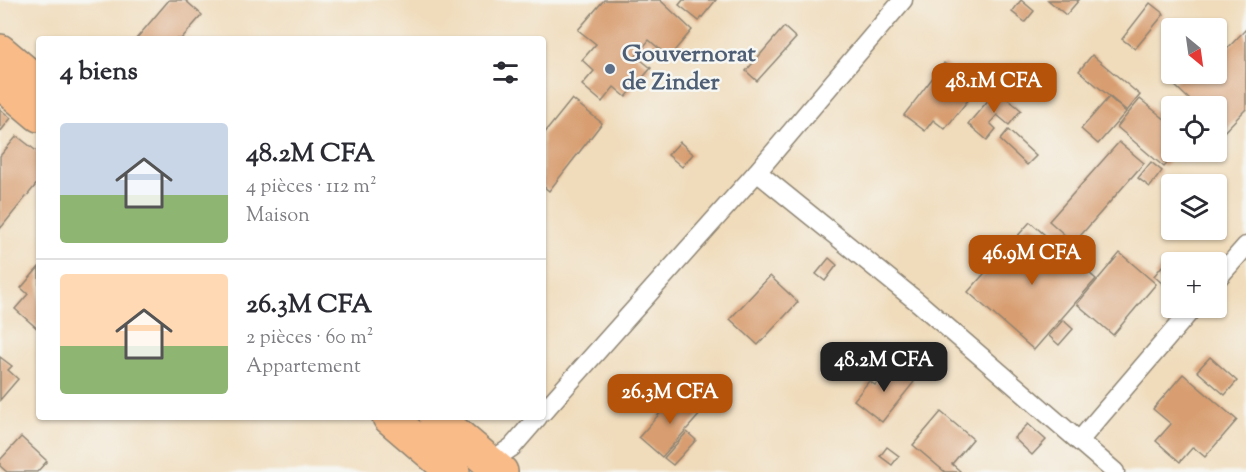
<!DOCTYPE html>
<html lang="fr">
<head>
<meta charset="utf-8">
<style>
  :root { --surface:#fff; --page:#f7f7f7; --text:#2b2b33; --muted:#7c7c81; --line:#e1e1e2; --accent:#b45309 }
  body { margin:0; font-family:"Sorts Mill Goudy",serif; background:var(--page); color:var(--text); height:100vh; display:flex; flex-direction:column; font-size:22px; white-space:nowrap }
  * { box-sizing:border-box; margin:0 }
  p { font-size:20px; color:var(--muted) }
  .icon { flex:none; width:33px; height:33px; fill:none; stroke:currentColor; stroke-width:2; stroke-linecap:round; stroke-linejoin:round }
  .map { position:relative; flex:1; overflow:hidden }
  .drawer { position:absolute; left:36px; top:36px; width:510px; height:384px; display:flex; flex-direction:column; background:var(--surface); border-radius:6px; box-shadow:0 2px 4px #0004 }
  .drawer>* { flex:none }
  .needle { width:39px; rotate:151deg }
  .buttons { position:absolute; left:1161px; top:18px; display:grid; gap:12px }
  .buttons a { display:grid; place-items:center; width:66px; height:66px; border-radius:6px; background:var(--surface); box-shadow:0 2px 4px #0004; font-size:30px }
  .price { position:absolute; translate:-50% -51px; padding:0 14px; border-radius:12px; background:var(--accent); color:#fff; font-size:20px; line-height:39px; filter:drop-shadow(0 2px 3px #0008) }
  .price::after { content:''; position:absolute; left:50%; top:36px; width:18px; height:14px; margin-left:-9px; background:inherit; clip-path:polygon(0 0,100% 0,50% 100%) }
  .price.current { background:#222; color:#fff }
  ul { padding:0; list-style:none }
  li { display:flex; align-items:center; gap:18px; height:150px; padding:0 24px }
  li+li { border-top:2px solid var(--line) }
  li span { display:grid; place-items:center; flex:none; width:168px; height:120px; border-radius:6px; color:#555 }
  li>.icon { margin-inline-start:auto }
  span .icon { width:72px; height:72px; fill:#fffc; stroke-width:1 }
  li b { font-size:26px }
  h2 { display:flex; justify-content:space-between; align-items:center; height:72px; padding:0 24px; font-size:26px }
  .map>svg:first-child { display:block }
  .building { fill:#d89e71 }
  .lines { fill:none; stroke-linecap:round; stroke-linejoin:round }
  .street-casing { stroke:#8e8473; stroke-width:21 }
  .highway-casing { stroke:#8e8473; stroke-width:36 }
  .street { stroke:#fff; stroke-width:18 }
  .highway { stroke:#f9bc89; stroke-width:33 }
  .service-dot { fill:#5c6f8a; stroke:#f6f6f2; stroke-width:2 }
  .labels { text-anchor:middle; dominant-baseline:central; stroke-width:5; stroke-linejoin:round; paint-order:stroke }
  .service-label { font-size:24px; font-weight:bold; fill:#4e5e75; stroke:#f6f6f2; text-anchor:start }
</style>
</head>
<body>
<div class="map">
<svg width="1246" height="472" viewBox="0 0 1246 472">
  <rect width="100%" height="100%" fill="#f6f6f2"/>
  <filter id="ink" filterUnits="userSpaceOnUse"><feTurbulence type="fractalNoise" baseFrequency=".0167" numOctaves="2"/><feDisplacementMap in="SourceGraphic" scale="12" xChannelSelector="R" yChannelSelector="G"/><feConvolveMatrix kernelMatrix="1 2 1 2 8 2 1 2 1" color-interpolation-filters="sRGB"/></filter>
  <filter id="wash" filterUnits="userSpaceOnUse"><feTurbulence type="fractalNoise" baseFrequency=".008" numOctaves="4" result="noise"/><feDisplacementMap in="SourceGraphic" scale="24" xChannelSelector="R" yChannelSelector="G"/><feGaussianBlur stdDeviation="1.35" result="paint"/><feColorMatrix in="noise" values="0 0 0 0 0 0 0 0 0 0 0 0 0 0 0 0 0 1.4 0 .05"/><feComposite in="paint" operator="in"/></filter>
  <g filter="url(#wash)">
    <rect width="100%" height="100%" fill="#f0dcbb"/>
    <g id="blocks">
      <g class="building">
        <path d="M169,0H185L202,15L181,39H136Z"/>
        <path d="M604,0H660L692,30L669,57L649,40L636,56L651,68L626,97L614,87L602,102L582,85L594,71L582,60L596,44L578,30Z"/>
        <path d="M683,0H716L699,21L679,5Z"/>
        <path d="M1021,0L1034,11L1025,22L1012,12Z"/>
        <path d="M1048,0H1079L1066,15Z"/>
        <path d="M1150,3L1164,14L1135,49L1122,39Z"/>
        <path d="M784,27L796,38L757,81L746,71Z"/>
        <path d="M1246,29V109L1219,137L1216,134V106H1187L1186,105L1190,100L1173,84L1182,74H1216V45L1224,52Z"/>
        <path d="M1092,55L1140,95L1127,111L1079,71Z"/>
        <path d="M944,63L977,89L945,129L933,120L925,131L904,115Z"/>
        <path d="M997,90L1021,110L1009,125L997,115L990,123L996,129L987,140L968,124Z"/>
        <path d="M1109,97L1126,112L1098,144L1081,129Z"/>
        <path d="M572,99L602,123L549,191L543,186V135Z"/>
        <path d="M1140,99L1172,125V152H1177L1164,167L1117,127Z"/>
        <path d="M0,109L11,118L0,132Z"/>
        <path d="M1008,130L1036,156L1027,165L1000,140Z"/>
        <path d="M17,136L39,153V181L0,229V156Z"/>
        <path d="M680,142L693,154L682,167L668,155Z"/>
        <path d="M1119,142L1144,163L1074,243L1049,221Z"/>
        <path d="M1151,162L1162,171L1150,187L1138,178Z"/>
        <path d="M1030,222L1096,279L1034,350L968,292Z"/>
        <path d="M1120,253L1156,284L1113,335L1077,304Z"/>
        <path d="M829,258L837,265L825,281L816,274Z"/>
        <path d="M1162,266L1172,274V278L1165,286L1154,276Z"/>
        <path d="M39,267V330L15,309L28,294L21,288Z"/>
        <path d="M770,276L798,302L758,345L730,319Z"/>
        <path d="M1063,320L1073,329L1059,345L1049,336Z"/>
        <path d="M0,357L12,366L8,370L18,379L0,400Z"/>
        <path d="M1210,357L1237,381L1225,395L1197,371Z"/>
        <path d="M892,365L914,382L882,422L854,400L869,381L875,385Z"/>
        <path d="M1183,374L1237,420L1205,457L1193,447L1180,462L1156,441L1171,424L1153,409Z"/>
        <path d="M678,393L701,413L662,457L639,437Z"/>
        <path d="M941,412L973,439L952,464L960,471L959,472H945L913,445Z"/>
        <path d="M1028,424L1046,440L1032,455L1014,438Z"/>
        <path d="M687,432L696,440L673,465L664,458Z"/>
        <path d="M21,437L47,461L37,472H7L0,466V460Z"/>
        <path d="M887,447L899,456L892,465L880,456Z"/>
      </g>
    </g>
  </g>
  <g filter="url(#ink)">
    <use href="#blocks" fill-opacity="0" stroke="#8e8473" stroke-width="1.5"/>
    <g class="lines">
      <defs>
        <g id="street">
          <path d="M757,172L919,303L1079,441"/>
          <path d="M1216,280L1246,246"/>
          <path d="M543,412L757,172L903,0"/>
          <path d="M490,462L512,447L538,417"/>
          <path d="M1115,472L1079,441L1193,308"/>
        </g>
        <g id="highway">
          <path d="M0,51L39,84"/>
          <path d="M0,82L39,115"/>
          <path d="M389,417L453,472"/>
          <path d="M436,417L501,472"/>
        </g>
      </defs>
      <use href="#street" class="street-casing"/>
      <use href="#highway" class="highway-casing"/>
      <use href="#street" class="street"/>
      <use href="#highway" class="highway"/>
    </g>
  </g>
  <circle class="service-dot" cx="610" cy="69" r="6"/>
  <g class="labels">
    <g class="service-label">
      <text x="622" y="55">Gouvernorat<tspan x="622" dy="28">de Zinder</tspan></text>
    </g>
  </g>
</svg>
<div class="buttons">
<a><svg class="needle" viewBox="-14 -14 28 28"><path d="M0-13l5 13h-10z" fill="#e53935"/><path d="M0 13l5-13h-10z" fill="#7c7c81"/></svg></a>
<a><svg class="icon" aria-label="locate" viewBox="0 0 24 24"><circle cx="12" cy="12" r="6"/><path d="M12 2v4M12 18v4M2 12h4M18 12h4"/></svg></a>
<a><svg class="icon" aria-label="layers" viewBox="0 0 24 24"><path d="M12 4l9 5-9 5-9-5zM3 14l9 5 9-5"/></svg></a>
<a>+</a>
</div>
<b class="price" style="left:994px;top:114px">48.1M CFA</b>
<b class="price" style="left:1032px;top:286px">46.9M CFA</b>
<b class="price current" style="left:884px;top:393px">48.2M CFA</b>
<b class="price" style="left:670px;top:425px">26.3M CFA</b>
<section class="drawer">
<h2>4 biens<svg class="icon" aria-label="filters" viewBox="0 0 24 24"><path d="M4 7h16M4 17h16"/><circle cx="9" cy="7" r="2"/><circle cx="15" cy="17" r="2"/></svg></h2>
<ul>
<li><span style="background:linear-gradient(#c9d6e8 60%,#8fb573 0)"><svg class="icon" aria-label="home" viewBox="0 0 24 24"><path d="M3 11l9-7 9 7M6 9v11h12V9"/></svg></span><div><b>48.2M CFA</b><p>4 pièces · 112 m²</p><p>Maison</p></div></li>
<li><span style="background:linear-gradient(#ffd9b3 60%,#8fb573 0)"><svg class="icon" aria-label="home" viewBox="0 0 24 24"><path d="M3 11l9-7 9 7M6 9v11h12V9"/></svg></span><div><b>26.3M CFA</b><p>2 pièces · 60 m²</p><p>Appartement</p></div></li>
</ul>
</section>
</div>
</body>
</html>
